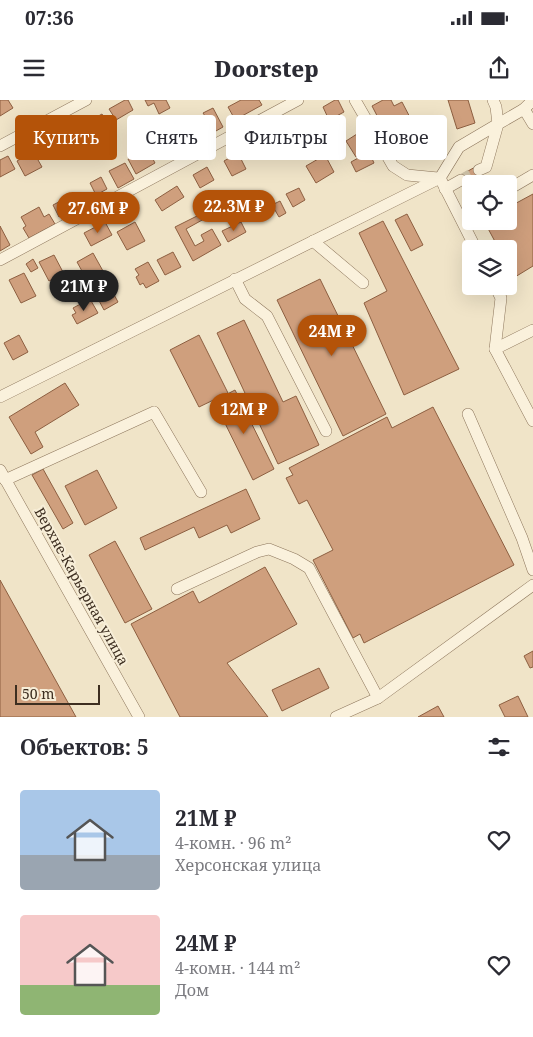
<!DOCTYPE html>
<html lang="ru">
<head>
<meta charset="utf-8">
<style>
  :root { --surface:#fff; --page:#f2f2f3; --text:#2b2b33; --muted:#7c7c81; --accent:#b45309 }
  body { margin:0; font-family:"Noto Serif",serif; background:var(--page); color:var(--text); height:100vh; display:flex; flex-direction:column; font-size:19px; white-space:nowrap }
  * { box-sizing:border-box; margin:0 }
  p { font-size:16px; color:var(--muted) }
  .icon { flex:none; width:28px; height:28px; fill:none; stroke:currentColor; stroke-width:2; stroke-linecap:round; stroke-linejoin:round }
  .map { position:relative; height:617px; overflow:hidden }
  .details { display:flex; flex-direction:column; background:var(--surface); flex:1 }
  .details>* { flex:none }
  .guide { position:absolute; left:15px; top:15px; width:504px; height:45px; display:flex; gap:10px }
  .fabs { position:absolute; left:462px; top:75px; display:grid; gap:10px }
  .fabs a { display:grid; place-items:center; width:55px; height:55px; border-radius:5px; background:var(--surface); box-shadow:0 5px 20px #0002; font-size:25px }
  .scale { position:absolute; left:15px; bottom:12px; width:85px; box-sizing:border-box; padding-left:5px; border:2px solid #3d2e20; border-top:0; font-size:14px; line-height:18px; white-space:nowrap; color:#3d2e20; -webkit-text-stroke:4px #f7eed8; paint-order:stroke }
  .price { position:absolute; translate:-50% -42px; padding:0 11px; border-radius:18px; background:var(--accent); color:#fff; font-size:16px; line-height:32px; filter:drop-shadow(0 1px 2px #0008) }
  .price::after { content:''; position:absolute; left:50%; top:30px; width:15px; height:11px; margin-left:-8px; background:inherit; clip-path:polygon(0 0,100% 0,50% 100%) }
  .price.on { background:#222; color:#fff }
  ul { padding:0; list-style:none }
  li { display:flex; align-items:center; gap:15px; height:125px; padding:0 20px }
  li span { display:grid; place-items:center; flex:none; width:140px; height:100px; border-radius:5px; color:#555 }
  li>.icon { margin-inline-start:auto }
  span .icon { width:60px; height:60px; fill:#fffc; stroke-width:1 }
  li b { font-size:21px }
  h2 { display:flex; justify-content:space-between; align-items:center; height:60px; padding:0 20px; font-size:21px }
  .tag { padding:0 18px; border-radius:5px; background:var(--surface); box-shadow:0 5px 20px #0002; font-size:18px; line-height:45px }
  .tag.on { background:var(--accent); color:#fff }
  .status { display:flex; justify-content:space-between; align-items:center; height:35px; padding:0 25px; background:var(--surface); direction:ltr }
  .status svg { height:14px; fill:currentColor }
  header { display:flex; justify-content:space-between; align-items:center; height:65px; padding:0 20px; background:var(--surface); font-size:22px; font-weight:800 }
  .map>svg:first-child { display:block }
  .building { fill:#cf9f7d; stroke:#8d5f41 }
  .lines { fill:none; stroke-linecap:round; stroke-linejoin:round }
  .minor-tunnel { stroke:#ccc0a6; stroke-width:11; stroke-dasharray:11 5.5; stroke-linecap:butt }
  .minor-casing { stroke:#8d765c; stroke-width:12 }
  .minor { stroke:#faf1dc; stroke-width:11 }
  .labels { text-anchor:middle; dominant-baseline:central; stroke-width:4; stroke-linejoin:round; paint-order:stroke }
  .street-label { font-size:14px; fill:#3d2e20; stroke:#f7eed8 }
</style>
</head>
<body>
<div class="status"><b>07:36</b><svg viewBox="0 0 49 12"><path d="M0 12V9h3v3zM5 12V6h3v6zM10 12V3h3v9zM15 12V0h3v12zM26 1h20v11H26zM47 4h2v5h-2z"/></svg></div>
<header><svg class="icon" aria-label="menu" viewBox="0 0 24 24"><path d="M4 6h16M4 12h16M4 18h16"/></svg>Doorstep<svg class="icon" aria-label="share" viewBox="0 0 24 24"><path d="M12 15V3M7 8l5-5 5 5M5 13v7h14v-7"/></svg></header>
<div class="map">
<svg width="533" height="617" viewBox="0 0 533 617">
  <rect width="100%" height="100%" fill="#f0e4c8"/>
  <g class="building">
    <path d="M0,0H8L13,8L0,16Z"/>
    <path d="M125,0H128L133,10L116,20L109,9Z"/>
    <path d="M145,0H166L170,8L159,14L154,3L148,6Z"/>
    <path d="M241,0H259L262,5L242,16L245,21L238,25L228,7Z"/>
    <path d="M335,0H338L344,12L329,20L323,7Z"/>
    <path d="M383,0H391L394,6L402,2L415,27L398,36L395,32L392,34L390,31L386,33L372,6Z"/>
    <path d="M448,0H468L475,23L457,29Z"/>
    <path d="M213,8L223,27L207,36L200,23L207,19L203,13Z"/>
    <path d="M102,14L110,28L90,39L82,25Z"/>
    <path d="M313,21L317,28L304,35L301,28Z"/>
    <path d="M332,27L337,38L327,44L321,33Z"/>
    <path d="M184,33L189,44L174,52L173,49L167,52L163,44Z"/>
    <path d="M269,34L278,49L264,57L256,41Z"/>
    <path d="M357,34L361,40L362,39L367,50L356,57L346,41Z"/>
    <path d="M61,35L70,51L53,59L45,44Z"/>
    <path d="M37,37L47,54L38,60L42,67L25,76L17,61L24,57L19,47Z"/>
    <path d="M147,48L155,63L136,74L128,59Z"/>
    <path d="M369,52L374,63L356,72L351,62Z"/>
    <path d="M238,53L246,69L232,76L224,61Z"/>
    <path d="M325,55L334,72L316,83L306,66Z"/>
    <path d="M8,56L15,69L0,77V60Z"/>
    <path d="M125,63L134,79L118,88L109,71Z"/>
    <path d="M477,66L481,74L463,84L459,76Z"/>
    <path d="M207,67L214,80L200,88L193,75Z"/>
    <path d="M478,76L482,84H471V85L469,81Z"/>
    <path d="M101,77L107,89L96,95L90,83Z"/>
    <path d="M177,86L184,97L162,111L155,100Z"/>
    <path d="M299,88L305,100L293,107L286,94Z"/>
    <path d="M533,94V166L515,177L509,166V149H499L484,121H509V107Z"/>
    <path d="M72,95L78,107L59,117L53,105Z"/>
    <path d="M280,101L286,113L279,117L272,105Z"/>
    <path d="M39,107L44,117L49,114L55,124L29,138L23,128L26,126L21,117Z"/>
    <path d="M201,114L204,119L186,129L195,146L204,141L201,135L212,129L221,145L193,161L175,127Z"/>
    <path d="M407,114L423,145L411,151L395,120Z"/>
    <path d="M383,121L459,269L404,295L364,203L387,191L359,133Z"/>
    <path d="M105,122L112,135L91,146L84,133Z"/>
    <path d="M135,122L145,141L127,150L117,132Z"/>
    <path d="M241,122L246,132L228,142L222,131Z"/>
    <path d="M0,126L10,145L0,151Z"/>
    <path d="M173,152L181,167L165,175L157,160Z"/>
    <path d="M93,153L103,171L87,180L77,162Z"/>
    <path d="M54,155L64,174L49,181L39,162Z"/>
    <path d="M33,159L38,168L31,172L26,164Z"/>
    <path d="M148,162L159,181L146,188L143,183L140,185L136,177L139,175L135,169Z"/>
    <path d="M24,173L36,196L21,203L9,180Z"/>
    <path d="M320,179L386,314L343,336L277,200Z"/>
    <path d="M110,187L118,202L104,210L96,195Z"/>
    <path d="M90,199L98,213L77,224L72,215L76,213L73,208Z"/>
    <path d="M244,220L283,302L296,296L319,345L278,364L217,233Z"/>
    <path d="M19,235L28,252L13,260L4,243Z"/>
    <path d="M199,235L228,293L199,307L170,250Z"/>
    <path d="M65,283L79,305L35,332L43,347L31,354L9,317Z"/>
    <path d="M235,290L274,369L253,380L214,301Z"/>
    <path d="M433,307L514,465L364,543L360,534L353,538L313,460L333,450L307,400L299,404L286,378L293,375L289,368L387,317L392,328Z"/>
    <path d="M43,369L73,423L63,429L32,375Z"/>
    <path d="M97,370L117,408L85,425L65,386Z"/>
    <path d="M246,389L260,419L231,433L227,425L199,438L194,427L145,450L140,438Z"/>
    <path d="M115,441L152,509L125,523L89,455Z"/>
    <path d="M265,467L297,524L227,563L268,617H180L131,524L193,491L199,503Z"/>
    <path d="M0,480L76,617H0Z"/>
    <path d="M533,551V567L530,568L524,556Z"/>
    <path d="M319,568L329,588L282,611L272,590Z"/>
    <path d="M518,596L528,617H505L499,605Z"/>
    <path d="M438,606L444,617H418Z"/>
  </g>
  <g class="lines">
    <path class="minor-tunnel" d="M461,80L479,70"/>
    <defs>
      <g id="minor">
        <path d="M355,0L393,66L407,75L438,78"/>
        <path d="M524,9L533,24"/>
        <path d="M0,46L86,0"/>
        <path d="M479,70L486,67L498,24L524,9L533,0"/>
        <path d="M440,78L459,47L498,24L496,7L493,0"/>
        <path d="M440,78L476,149"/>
        <path d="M445,89L461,80"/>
        <path d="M509,89L533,75"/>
        <path d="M313,141L363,183"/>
        <path d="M0,160L298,0"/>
        <path d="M235,179L245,199L267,216L326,331"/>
        <path d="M495,186L501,198L495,249L533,321"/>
        <path d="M495,249L533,230"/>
        <path d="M0,297L440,78"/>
        <path d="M468,314L522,438L533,470"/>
        <path d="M0,370L139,617"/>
        <path d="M5,380L154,312L201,392"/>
        <path d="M177,489L257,452L269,449L294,459L309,468L378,598"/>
        <path d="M336,617L378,598L533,485"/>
      </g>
    </defs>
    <use href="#minor" class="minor-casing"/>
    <use href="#minor" class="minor"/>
  </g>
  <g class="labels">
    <g class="street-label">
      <text transform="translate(82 486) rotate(61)">Верхне-Карьерная улица</text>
    </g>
  </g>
</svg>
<div class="fabs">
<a><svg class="icon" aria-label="locate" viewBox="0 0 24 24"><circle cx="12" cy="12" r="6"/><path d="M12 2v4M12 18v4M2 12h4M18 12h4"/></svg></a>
<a><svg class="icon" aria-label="layers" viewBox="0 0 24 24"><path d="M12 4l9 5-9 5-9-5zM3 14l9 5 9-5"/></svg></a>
</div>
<div class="scale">50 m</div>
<b class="price" style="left:234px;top:132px">22.3M ₽</b>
<b class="price" style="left:98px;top:134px">27.6M ₽</b>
<b class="price on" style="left:84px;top:212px">21M ₽</b>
<b class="price" style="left:332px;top:257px">24M ₽</b>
<b class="price" style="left:244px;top:335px">12M ₽</b>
<div class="guide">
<a class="tag on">Купить</a>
<a class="tag">Снять</a>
<a class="tag">Фильтры</a>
<a class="tag">Новое</a>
</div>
</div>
<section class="details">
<h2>Объектов: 5<svg class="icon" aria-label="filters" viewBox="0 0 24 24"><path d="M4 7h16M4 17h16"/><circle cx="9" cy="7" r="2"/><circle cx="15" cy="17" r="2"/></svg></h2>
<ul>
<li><span style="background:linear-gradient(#a9c7e8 65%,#9aa5b1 0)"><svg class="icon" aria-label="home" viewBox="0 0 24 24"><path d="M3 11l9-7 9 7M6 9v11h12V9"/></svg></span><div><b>21M ₽</b><p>4-комн. · 96 m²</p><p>Херсонская улица</p></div><svg class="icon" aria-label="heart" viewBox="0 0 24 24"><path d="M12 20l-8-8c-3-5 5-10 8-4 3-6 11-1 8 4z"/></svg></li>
<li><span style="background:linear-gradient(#f6c9c9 70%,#8fb573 0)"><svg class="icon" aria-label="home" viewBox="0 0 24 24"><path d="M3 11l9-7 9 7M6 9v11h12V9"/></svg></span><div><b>24M ₽</b><p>4-комн. · 144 m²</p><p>Дом</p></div><svg class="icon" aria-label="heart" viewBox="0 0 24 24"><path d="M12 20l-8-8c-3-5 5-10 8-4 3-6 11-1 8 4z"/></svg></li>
</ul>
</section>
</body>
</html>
